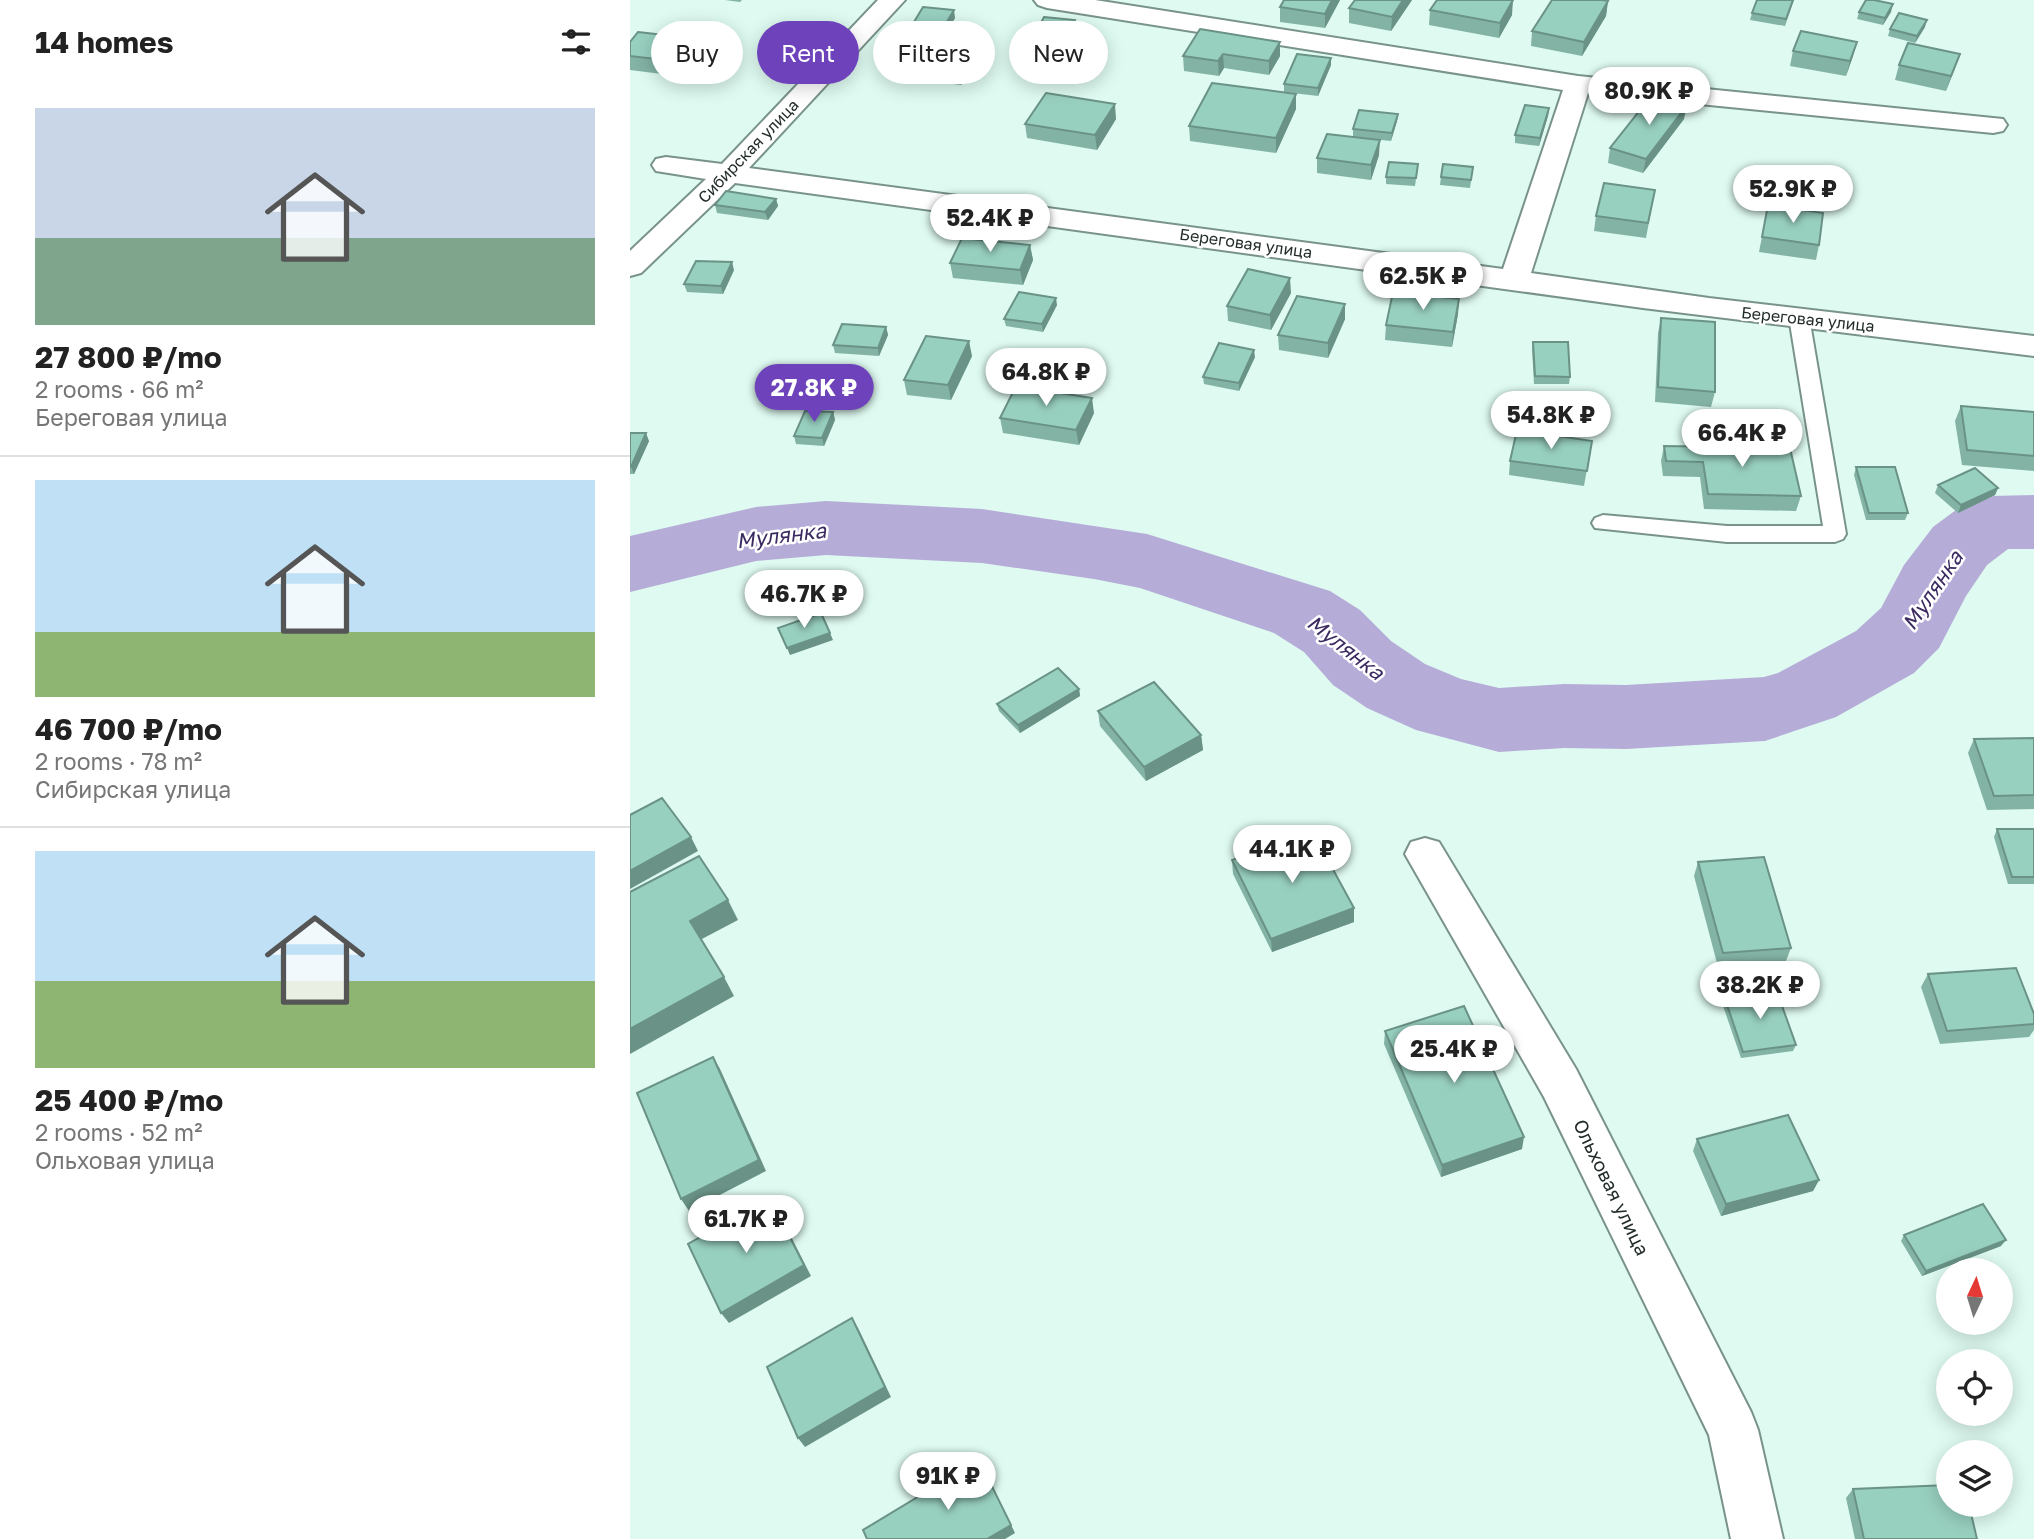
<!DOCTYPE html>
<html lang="en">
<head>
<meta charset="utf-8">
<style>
  :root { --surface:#fff; --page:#f2f2f2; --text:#222; --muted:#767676; --line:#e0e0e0; --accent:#6d42ba }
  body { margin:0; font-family:"Golos Text",sans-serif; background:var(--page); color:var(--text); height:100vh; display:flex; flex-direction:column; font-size:26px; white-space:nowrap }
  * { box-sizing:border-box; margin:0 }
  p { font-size:23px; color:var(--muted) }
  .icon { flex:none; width:38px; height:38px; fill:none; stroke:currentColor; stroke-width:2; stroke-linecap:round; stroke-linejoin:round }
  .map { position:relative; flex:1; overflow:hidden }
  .drawer { display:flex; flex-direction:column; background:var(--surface); width:630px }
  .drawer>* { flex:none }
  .hud { position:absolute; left:21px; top:21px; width:665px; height:63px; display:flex; gap:14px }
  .needle { width:46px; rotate:4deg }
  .buttons { position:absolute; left:1306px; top:1258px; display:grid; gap:14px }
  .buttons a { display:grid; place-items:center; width:77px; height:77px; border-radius:50%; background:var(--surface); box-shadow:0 4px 18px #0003; font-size:35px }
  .price { position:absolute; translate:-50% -60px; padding:0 16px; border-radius:24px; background:#fff; color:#222; font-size:23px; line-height:46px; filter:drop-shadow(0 2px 4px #0008) }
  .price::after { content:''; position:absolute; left:50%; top:42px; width:21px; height:16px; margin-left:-10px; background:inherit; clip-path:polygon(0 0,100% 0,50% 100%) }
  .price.active { background:var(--accent); color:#fff }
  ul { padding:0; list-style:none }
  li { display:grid; align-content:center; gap:14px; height:371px; padding:0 35px }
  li+li { border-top:2px solid var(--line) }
  li span { display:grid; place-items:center; height:217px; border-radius:0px; color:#555 }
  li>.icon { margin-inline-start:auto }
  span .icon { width:126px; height:126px; fill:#fffc; stroke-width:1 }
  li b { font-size:30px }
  h2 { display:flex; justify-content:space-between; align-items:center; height:84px; padding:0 35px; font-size:30px }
  .tag { padding:0 24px; border-radius:32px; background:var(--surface); box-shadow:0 4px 18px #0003; font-size:24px; line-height:63px }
  .tag.active { background:var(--accent); color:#fff }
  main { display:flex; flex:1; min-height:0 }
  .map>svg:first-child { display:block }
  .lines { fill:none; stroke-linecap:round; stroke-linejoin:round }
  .river { fill:#b6acd8; fill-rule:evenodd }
  .service-casing { stroke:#79938b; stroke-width:4 }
  .minor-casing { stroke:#79938b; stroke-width:4 }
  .service { fill:#fff; fill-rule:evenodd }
  .minor { fill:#fff; fill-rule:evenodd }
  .wall { fill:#83b3a5 }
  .shaded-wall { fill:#6a9286 }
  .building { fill:#98d0c0; stroke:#6a9286; stroke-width:2 }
  .labels { text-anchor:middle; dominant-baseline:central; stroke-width:5; stroke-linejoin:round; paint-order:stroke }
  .far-street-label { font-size:16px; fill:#232d2a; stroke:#fff }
  .street-label { font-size:19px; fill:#232d2a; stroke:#fff }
  .water-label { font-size:21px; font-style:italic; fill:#3b2a60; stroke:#fff }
</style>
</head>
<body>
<main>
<section class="drawer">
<h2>14 homes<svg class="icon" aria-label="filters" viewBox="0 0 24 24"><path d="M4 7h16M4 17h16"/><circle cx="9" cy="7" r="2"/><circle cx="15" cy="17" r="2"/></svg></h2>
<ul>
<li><span style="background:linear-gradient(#c9d6e8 60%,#7fa58c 0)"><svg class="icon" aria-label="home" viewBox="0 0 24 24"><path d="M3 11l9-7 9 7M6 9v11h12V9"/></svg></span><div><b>27 800 ₽/mo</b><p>2 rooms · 66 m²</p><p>Береговая улица</p></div></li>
<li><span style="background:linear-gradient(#bfe0f5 70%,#8fb573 0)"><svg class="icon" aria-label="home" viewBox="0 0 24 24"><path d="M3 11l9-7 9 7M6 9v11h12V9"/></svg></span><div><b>46 700 ₽/mo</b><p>2 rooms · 78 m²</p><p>Сибирская улица</p></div></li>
<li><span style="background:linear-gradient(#bfe0f5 60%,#8fb573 0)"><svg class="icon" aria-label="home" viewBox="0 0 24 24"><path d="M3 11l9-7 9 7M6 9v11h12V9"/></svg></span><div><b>25 400 ₽/mo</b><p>2 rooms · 52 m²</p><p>Ольховая улица</p></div></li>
</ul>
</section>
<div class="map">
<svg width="1404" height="1539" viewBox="0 0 1404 1539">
  <rect width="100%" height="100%" fill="#defaf1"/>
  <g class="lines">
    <path class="river" d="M1404,495V549H1378L1357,565L1336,596L1309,648L1284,673L1206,717L1135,741L996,749L934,748L869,752L786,730L737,708L703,685L674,652L644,633L510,588L464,579L352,563L196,555L126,561L0,592V536L126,507L196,501L352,509L517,534L700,591L730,610L761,641L795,664L831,679L869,688L934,684L996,685L1134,677L1148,673L1226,631L1251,608L1274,565L1303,527L1334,504L1361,496Z"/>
    <defs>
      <path id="service" d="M1169,311L1176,313L1179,317L1216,534L1213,539L1205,542H1097L965,528L962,523L965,518L973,515L1097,526H1193L1159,317L1162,313Z"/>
      <g id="minor">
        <path d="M248,0H275L119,168L873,269L933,90L417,8L408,5L404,0H465L948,76L1373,119L1377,125L1373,131L1363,133L958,93L901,273L1079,298L1404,336V356L1013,308L105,183L11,273L0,276V251L76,179L26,171L22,165L26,159L36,157L92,164Z"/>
        <path d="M795,838L809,842L946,1069L1121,1412L1128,1430L1153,1539H1101L1079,1435L914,1097L775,854L781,842Z"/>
      </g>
    </defs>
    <use href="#service" class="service-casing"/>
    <use href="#minor" class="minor-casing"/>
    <use href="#service" class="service"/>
    <use href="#minor" class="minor"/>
  </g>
  <g class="wall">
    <path d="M95,0H112L110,2Z"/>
    <path d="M710,0L695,28L650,22V7Z"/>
    <path d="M725,0H782L761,31L719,23V8Z"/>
    <path d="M1164,0L1155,26L1120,20L1122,13Z"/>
    <path d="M978,1L976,16L952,56L901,46L902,31Z"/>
    <path d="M800,10L882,15L869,38L799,25Z"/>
    <path d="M1229,12H1261L1253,25L1227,19Z"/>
    <path d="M325,18L318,30L354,35L356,49L331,85L290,80L287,65L311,32L285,29L284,22Z"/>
    <path d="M445,20L446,28L437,47L405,44L404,36Z"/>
    <path d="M1295,27L1285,43L1258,36L1260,29Z"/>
    <path d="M0,42L74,54L56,77L0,70Z"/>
    <path d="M650,42V56L639,75L594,68L589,76L554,71L553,56Z"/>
    <path d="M1163,51L1223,56L1216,76L1160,66Z"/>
    <path d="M701,65L688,96L654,92V84Z"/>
    <path d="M1269,65L1325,68L1316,91L1265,80Z"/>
    <path d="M919,108L918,116L909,146L885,143V135Z"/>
    <path d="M666,109L646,153L560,141L559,126Z"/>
    <path d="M768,114L767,121L761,141L723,137V129Z"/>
    <path d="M486,119L467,150L397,138L395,124Z"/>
    <path d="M1054,119L1013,173L978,163L980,148Z"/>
    <path d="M749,155L741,180L687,173V158Z"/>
    <path d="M788,164L785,186L756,184V177Z"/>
    <path d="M843,167L840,188L810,185L811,177Z"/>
    <path d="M1025,190L1016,238L964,231L966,216Z"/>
    <path d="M146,199L148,206L138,220L87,213L85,205Z"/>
    <path d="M1138,205L1189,245L1186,260L1129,252Z"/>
    <path d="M400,245L403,260L393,285L323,278L320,263Z"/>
    <path d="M104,270L93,294L57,292L54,284Z"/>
    <path d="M661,293L641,330L598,321L597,306Z"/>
    <path d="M829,299L828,314L822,347L755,340L756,325Z"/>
    <path d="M715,304V319L698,358L649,350L648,335Z"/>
    <path d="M427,305L413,332L376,326L374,319Z"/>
    <path d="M1031,318L1085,392L1081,407L1025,402L1028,333Z"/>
    <path d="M256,327L258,335L249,356L205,353L203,345Z"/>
    <path d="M903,342L940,377L939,384H904L902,349Z"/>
    <path d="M342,356L321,400L277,395L274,380Z"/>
    <path d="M625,357L609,391L574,384L573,377Z"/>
    <path d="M1331,406L1404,412V471L1332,465L1325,421Z"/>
    <path d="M203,412L205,420L194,446L166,444L164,436Z"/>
    <path d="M464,413L449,445L373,433L370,418Z"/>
    <path d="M0,433L19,441L4,474H0Z"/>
    <path d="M962,441L954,486L879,475L880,461Z"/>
    <path d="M1034,446L1171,496L1166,511L1074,509L1070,477L1033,476L1031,461Z"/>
    <path d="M1226,467L1278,513L1275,520H1236L1224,475Z"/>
    <path d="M1308,485L1368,488L1365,495L1328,513L1305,493Z"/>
    <path d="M449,689L450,696L390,733L369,711L367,704Z"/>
    <path d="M468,711L571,735L573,750L516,781L470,726Z"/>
    <path d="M1404,738V809L1357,810L1338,753L1344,739Z"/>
    <path d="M1367,829H1404V884H1378L1364,837Z"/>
    <path d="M602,860L724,908V922L642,952L603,874Z"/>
    <path d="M1068,862L1161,948L1156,961L1088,967L1064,876Z"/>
    <path d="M1298,974L1404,1014V1030L1399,1037L1310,1044L1291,987Z"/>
    <path d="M1094,996L1166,1045L1163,1051L1111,1058L1092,1003Z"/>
    <path d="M755,1031L892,1149L811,1177L754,1044Z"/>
    <path d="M1067,1139L1189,1180L1183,1191L1091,1216L1063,1151Z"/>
    <path d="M1274,1235L1371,1246L1292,1276L1271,1241Z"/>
    <path d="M1223,1489L1347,1539H1225L1216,1498Z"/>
  </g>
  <g class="shaded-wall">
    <path d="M702,0H710L695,28V14Z"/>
    <path d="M773,0H782L761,31L762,17Z"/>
    <path d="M883,0L882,15L869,38L870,23Z"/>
    <path d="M978,1L976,16L952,56L954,42Z"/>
    <path d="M1263,4L1261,12L1253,25L1255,18Z"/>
    <path d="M324,10L325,18L316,32L315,25Z"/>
    <path d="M445,20L446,28L437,47L436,39Z"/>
    <path d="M1297,20L1295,27L1285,43L1287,36Z"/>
    <path d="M354,35L356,49L331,85L329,70Z"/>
    <path d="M70,39L74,54L56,77L51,62Z"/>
    <path d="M650,42V56L639,75V61Z"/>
    <path d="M1227,42L1223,56L1216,76L1220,61Z"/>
    <path d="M593,54L594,68L589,76L588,61Z"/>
    <path d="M1330,54L1325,68L1316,91L1321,76Z"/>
    <path d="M701,58V65L688,96V88Z"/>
    <path d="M666,94V109L646,153V138Z"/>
    <path d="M485,104L486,119L467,150L465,135Z"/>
    <path d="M1057,105L1054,119L1013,173L1016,159Z"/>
    <path d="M919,108L918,116L909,146L910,138Z"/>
    <path d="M768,114L767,121L761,141L762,133Z"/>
    <path d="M750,140L749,155L741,180V165Z"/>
    <path d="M146,199L148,206L138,220L135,212Z"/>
    <path d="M400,245L403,260L393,285L390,270Z"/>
    <path d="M102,262L104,270L93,294L91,286Z"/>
    <path d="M660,278L661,293L641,330L640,315Z"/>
    <path d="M426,298L427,305L413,332L412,324Z"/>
    <path d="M829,299L828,314L822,347L823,332Z"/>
    <path d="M715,304V319L698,358V343Z"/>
    <path d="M256,327L258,335L249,356L248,348Z"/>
    <path d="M339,341L342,356L321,400L318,385Z"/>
    <path d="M624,350L625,357L609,391V383Z"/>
    <path d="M462,398L464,413L449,445L446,430Z"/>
    <path d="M203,412L205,420L194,446L192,438Z"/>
    <path d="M16,433L19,441L4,474L1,467Z"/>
    <path d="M1368,488L1365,495L1328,513L1331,505Z"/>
    <path d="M200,633L203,640L160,655L157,648Z"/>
    <path d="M449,689L450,696L390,733L388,725Z"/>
    <path d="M571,735L573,750L516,781L514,767Z"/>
    <path d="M61,837L68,851L0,889V871Z"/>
    <path d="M98,900L108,920L70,940L60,921Z"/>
    <path d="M724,908V922L642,952L641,939Z"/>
    <path d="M94,977L104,996L0,1054V1029Z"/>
    <path d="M83,1057L90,1069L136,1171L59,1211L51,1199Z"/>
    <path d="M894,1137L892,1149L811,1177L812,1165Z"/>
    <path d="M1189,1180L1183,1191L1091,1216L1096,1204Z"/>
    <path d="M140,1198L147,1209L181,1276L99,1323L91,1313Z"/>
    <path d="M1376,1240L1371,1246L1292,1276L1296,1271Z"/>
    <path d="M222,1318L228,1328L261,1397L175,1447L168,1438Z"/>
    <path d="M354,1469L385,1533L375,1539H357Z"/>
  </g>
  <g class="building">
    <path d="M654,0H702L695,14L650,7Z"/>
    <path d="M725,0H773L762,17L719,8Z"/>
    <path d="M807,0H883L870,23L800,10Z"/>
    <path d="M922,0H972L978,1L954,42L902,31Z"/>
    <path d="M1127,0H1163L1156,19L1122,13Z"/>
    <path d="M1236,0H1244L1263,4L1255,18L1229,12Z"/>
    <path d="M293,7L324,10L315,25L284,22Z"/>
    <path d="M1269,13L1297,20L1287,36L1260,29Z"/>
    <path d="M414,17L445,20L436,39L404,36Z"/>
    <path d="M313,29L354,35L329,70L287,65Z"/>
    <path d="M570,29L650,42L639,61L593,54L588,61L553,56Z"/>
    <path d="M1171,31L1227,42L1220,61L1163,51Z"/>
    <path d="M8,32L70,39L51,62L0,56V42Z"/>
    <path d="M1278,43L1330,54L1321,76L1269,65Z"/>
    <path d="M667,54L701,58L688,88L654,84Z"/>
    <path d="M582,83L666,94L646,138L559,126Z"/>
    <path d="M416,93L485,104L465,135L395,124Z"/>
    <path d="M1022,95L1057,105L1016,159L980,148Z"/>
    <path d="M895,105L919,108L910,138L885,135Z"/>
    <path d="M729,110L768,114L762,133L723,129Z"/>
    <path d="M697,134L750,140L741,165L687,158Z"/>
    <path d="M759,162L788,164L786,178L756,177Z"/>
    <path d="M813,164L843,167L841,180L811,177Z"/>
    <path d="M974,183L1025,190L1018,223L966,216Z"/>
    <path d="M96,191L146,199L135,212L85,205Z"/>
    <path d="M1138,205L1193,213L1189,245L1132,237Z"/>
    <path d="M332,238L400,245L390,270L320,263Z"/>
    <path d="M66,261L102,262L91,286L54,284Z"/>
    <path d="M618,269L660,278L640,315L597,306Z"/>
    <path d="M389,292L426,298L412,324L374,319Z"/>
    <path d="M763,292L829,299L823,332L756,325Z"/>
    <path d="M667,296L715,304L698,343L648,335Z"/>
    <path d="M1031,318L1085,322V392L1028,387Z"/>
    <path d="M212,324L256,327L248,348L203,345Z"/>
    <path d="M296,336L339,341L318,385L274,380Z"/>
    <path d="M903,342H938L940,377L905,376Z"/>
    <path d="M589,343L624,350L609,383L573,377Z"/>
    <path d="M386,386L462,398L446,430L370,418Z"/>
    <path d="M1331,406L1404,412V456L1337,450Z"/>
    <path d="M175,411L203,412L192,438L164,436Z"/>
    <path d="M887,430L962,441L957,471L880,461Z"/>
    <path d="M0,433H16L1,467H0Z"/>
    <path d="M1034,446L1160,448L1171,496L1078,494L1073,462L1036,461Z"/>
    <path d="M1226,467H1265L1278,513H1239Z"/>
    <path d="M1345,468L1368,488L1331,505L1308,485Z"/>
    <path d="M191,613L200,633L157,648L148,628Z"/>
    <path d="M428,668L449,689L388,725L367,704Z"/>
    <path d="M524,682L571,735L514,767L468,711Z"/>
    <path d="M1404,738V795L1364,796L1344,739Z"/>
    <path d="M32,798L61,837L0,871V815Z"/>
    <path d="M1367,829H1404V877H1382Z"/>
    <path d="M682,831L724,908L641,939L602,860Z"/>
    <path d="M69,856L98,900L60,921L94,977L0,1029V892Z"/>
    <path d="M1134,857L1161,948L1093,953L1068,862Z"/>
    <path d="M1386,968L1404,1014V1024L1317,1031L1298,974Z"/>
    <path d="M1146,989L1166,1045L1113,1052L1094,996Z"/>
    <path d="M834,1006L894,1137L812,1165L755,1031Z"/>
    <path d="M83,1057L129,1160L51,1199L7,1093Z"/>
    <path d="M1158,1115L1189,1180L1096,1204L1067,1139Z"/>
    <path d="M140,1198L174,1265L91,1313L58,1244Z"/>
    <path d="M1353,1204L1376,1240L1296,1271L1274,1235Z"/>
    <path d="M222,1318L255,1387L168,1438L137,1367Z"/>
    <path d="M349,1460L381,1525L357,1539H237L233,1530Z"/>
    <path d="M1318,1485V1505H1339L1347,1539H1234L1223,1489Z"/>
  </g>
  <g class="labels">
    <g class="far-street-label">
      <text transform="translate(118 151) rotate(-46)">Сибирская улица</text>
      <text transform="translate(616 243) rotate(8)">Береговая улица</text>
      <text transform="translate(1178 319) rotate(6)">Береговая улица</text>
    </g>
    <g class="street-label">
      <text transform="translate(982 1187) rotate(64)">Ольховая улица</text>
    </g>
    <g class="water-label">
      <text transform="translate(151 535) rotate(-7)">Мулянка</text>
      <text transform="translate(1302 590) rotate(-56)">Мулянка</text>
      <text transform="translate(716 647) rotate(38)">Мулянка</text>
    </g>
  </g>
</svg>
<div class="buttons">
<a><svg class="needle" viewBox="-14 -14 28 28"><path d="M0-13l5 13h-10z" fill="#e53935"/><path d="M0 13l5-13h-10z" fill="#767676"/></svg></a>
<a><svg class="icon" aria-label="locate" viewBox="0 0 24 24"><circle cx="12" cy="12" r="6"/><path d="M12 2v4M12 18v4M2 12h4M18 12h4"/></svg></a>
<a><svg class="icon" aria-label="layers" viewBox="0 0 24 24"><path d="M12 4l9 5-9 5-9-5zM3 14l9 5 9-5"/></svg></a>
</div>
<b class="price" style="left:1019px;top:127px">80.9K ₽</b>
<b class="price" style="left:1163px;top:225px">52.9K ₽</b>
<b class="price" style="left:360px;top:254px">52.4K ₽</b>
<b class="price" style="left:793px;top:312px">62.5K ₽</b>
<b class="price" style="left:416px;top:408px">64.8K ₽</b>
<b class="price active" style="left:184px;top:424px">27.8K ₽</b>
<b class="price" style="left:921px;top:451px">54.8K ₽</b>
<b class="price" style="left:1112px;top:469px">66.4K ₽</b>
<b class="price" style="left:174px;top:630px">46.7K ₽</b>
<b class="price" style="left:662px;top:885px">44.1K ₽</b>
<b class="price" style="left:1130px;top:1021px">38.2K ₽</b>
<b class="price" style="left:824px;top:1085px">25.4K ₽</b>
<b class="price" style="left:116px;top:1255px">61.7K ₽</b>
<b class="price" style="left:318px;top:1512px">91K ₽</b>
<div class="hud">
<a class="tag">Buy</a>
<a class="tag active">Rent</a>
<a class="tag">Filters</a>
<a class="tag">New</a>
</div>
</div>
</main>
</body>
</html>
